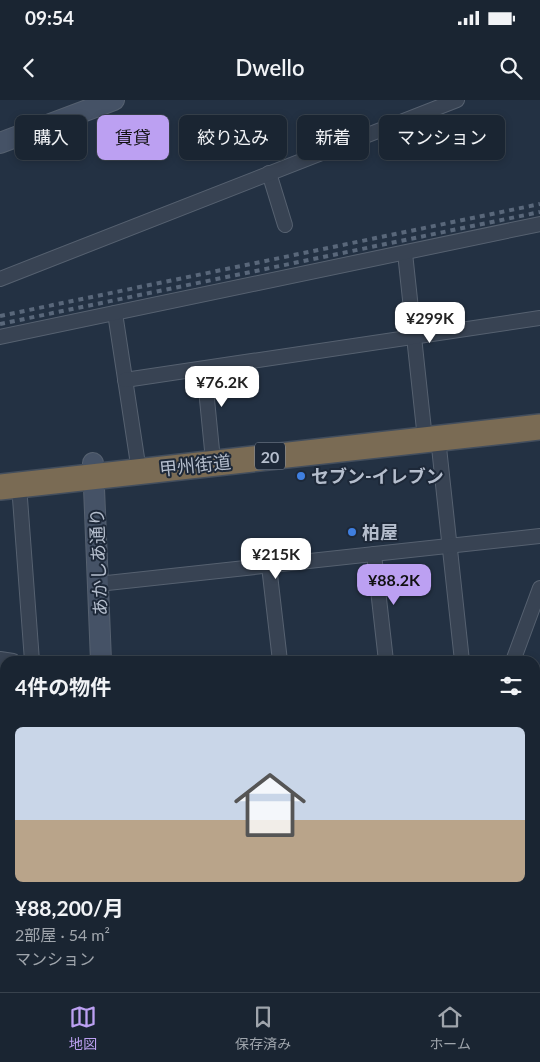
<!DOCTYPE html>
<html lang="ja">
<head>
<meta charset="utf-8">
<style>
  :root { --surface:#1a2532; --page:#27313e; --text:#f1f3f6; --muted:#9fa5ac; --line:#38424d; --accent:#bca0f2 }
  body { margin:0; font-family:Lato,"Noto Sans JP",sans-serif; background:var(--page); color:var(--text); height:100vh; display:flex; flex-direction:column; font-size:19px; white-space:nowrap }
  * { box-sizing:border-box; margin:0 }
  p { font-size:16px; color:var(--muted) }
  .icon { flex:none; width:28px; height:28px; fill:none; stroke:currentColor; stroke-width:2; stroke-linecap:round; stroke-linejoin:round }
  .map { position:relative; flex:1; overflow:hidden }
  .details { position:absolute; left:0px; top:556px; width:540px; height:336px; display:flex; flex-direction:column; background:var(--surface); border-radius:15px 15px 0 0; box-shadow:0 2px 8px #0003,0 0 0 1px var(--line) }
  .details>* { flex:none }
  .hud { position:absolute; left:15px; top:15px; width:510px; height:45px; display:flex; gap:10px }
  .price { position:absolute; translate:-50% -42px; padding:0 11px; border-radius:10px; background:#fff; color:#222; font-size:16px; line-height:32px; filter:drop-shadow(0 1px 2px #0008) }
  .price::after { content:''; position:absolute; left:50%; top:30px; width:15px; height:11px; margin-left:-8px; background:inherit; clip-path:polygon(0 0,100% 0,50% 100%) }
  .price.selected { background:var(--accent); color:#111 }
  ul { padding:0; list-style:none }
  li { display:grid; align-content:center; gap:10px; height:265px; padding:0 15px }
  li span { display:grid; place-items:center; height:155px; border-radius:8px; color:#555 }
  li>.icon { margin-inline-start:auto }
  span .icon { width:90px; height:90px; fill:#fffc; stroke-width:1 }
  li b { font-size:21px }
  h2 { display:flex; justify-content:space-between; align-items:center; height:60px; padding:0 15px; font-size:21px }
  .pill { padding:0 18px; border-radius:8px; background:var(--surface); box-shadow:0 2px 8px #0003,0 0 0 1px var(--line); font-size:18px; line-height:45px }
  .pill.selected { background:var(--accent); color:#111 }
  .status { display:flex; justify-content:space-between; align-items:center; height:35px; padding:0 25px; background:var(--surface); direction:ltr }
  .status svg { height:14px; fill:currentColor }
  header { display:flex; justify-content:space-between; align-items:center; height:65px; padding:0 15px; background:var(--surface); font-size:22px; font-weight:600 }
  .tab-bar { display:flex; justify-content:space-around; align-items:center; height:70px; border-top:1px solid var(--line); background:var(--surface); font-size:14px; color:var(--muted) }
  .tab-bar a { display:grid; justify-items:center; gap:2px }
  .tab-bar .selected { color:var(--accent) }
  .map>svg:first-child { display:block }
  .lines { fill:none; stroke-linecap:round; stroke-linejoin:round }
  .street-casing { stroke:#566170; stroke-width:16 }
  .secondary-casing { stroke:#566170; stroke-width:22 }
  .highway-casing { stroke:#434e5d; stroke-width:28 }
  .street { stroke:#384353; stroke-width:14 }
  .secondary { stroke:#455266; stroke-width:20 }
  .highway { stroke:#7a6b54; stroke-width:25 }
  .rail { stroke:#59677a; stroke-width:4; stroke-dasharray:5 5; stroke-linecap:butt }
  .shop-dot { fill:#3f7fe0; stroke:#1d2838; stroke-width:2 }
  .labels { text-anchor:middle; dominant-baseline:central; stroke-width:4; stroke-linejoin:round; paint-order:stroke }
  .shield { fill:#1d2838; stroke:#8791a0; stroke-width:1 }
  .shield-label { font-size:16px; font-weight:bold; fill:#b5becd }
  .street-label { font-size:18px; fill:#b5becd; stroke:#1d2838 }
  .poi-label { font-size:18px; font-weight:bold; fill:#b5becd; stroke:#1d2838; text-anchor:start }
</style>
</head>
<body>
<div class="status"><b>09:54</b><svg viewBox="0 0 49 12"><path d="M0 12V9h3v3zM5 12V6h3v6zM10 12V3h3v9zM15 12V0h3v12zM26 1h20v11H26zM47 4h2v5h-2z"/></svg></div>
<header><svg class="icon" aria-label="back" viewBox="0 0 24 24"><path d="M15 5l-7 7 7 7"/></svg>Dwello<svg class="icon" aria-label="search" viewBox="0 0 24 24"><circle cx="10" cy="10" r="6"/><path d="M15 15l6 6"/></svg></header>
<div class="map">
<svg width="540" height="892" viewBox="0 0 540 892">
  <rect width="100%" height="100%" fill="#233143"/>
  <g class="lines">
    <defs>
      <g id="street">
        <path d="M269,73L285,125"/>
        <path d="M405,153L425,339"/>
        <path d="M0,179L457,0"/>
        <path d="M115,213L139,371"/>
        <path d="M0,237L540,124"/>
        <path d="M204,269L212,350"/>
        <path d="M125,280L540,218"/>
        <path d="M438,338L462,561"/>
        <path d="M19,385L32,561"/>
        <path d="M374,454L386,561"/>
        <path d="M269,466L280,561"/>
        <path d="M98,484L540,436"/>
        <path d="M0,559L13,561"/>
        <path d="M513,561L540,488"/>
        <path d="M535,671L540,670"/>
        <path d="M0,702L5,703"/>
        <path d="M535,803L540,802"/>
        <path d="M411,888L413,892"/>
        <path d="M497,888L498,892"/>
        <path d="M209,892L217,888"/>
      </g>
      <g id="secondary">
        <path d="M0,43L114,0"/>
        <path d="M93,363L101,561"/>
        <path d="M0,756L5,753"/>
        <path d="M193,888L196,892"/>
      </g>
      <path id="highway" d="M0,387L540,327"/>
    </defs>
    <use href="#street" class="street-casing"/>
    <use href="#secondary" class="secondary-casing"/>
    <use href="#highway" class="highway-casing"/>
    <use href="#street" class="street"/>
    <use href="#secondary" class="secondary"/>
    <use href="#highway" class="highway"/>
    <g class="rail">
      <path d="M0,216L540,104"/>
      <path d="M0,224L540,112"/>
    </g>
  </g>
  <g class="shop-dot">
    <circle cx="301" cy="376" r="5"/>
    <circle cx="352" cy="432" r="5"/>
  </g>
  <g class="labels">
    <rect class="shield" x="255" y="342.5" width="30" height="27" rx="4"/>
    <g class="shield-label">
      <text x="270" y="356">20</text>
    </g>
    <g class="street-label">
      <text transform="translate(195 365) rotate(-6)">甲州街道</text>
      <text transform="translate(98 462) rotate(-92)">あかしあ通り</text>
    </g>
    <g class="poi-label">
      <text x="311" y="376">セブン-イレブン</text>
      <text x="362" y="432">柏屋</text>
    </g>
  </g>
</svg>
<b class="price" style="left:430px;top:244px">¥299K</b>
<b class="price" style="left:222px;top:308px">¥76.2K</b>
<b class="price" style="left:276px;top:480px">¥215K</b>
<b class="price selected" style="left:394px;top:506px">¥88.2K</b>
<div class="hud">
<a class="pill">購入</a>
<a class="pill selected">賃貸</a>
<a class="pill">絞り込み</a>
<a class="pill">新着</a>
<a class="pill">マンション</a>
</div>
<section class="details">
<h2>4件の物件<svg class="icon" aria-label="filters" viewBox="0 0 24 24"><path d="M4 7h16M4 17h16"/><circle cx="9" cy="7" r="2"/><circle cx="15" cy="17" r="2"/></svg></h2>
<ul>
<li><span style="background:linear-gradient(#c9d6e8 60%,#b9a48a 0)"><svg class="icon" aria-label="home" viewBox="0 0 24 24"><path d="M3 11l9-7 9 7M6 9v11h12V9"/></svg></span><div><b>¥88,200/月</b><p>2部屋 · 54 m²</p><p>マンション</p></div></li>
</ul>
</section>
</div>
<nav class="tab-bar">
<a class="selected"><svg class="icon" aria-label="map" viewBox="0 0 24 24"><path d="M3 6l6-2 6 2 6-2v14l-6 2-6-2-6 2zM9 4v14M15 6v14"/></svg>地図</a>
<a><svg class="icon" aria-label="saved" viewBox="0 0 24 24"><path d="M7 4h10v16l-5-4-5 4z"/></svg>保存済み</a>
<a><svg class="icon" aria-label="home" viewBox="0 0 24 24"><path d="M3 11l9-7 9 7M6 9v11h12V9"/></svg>ホーム</a>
</nav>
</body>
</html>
